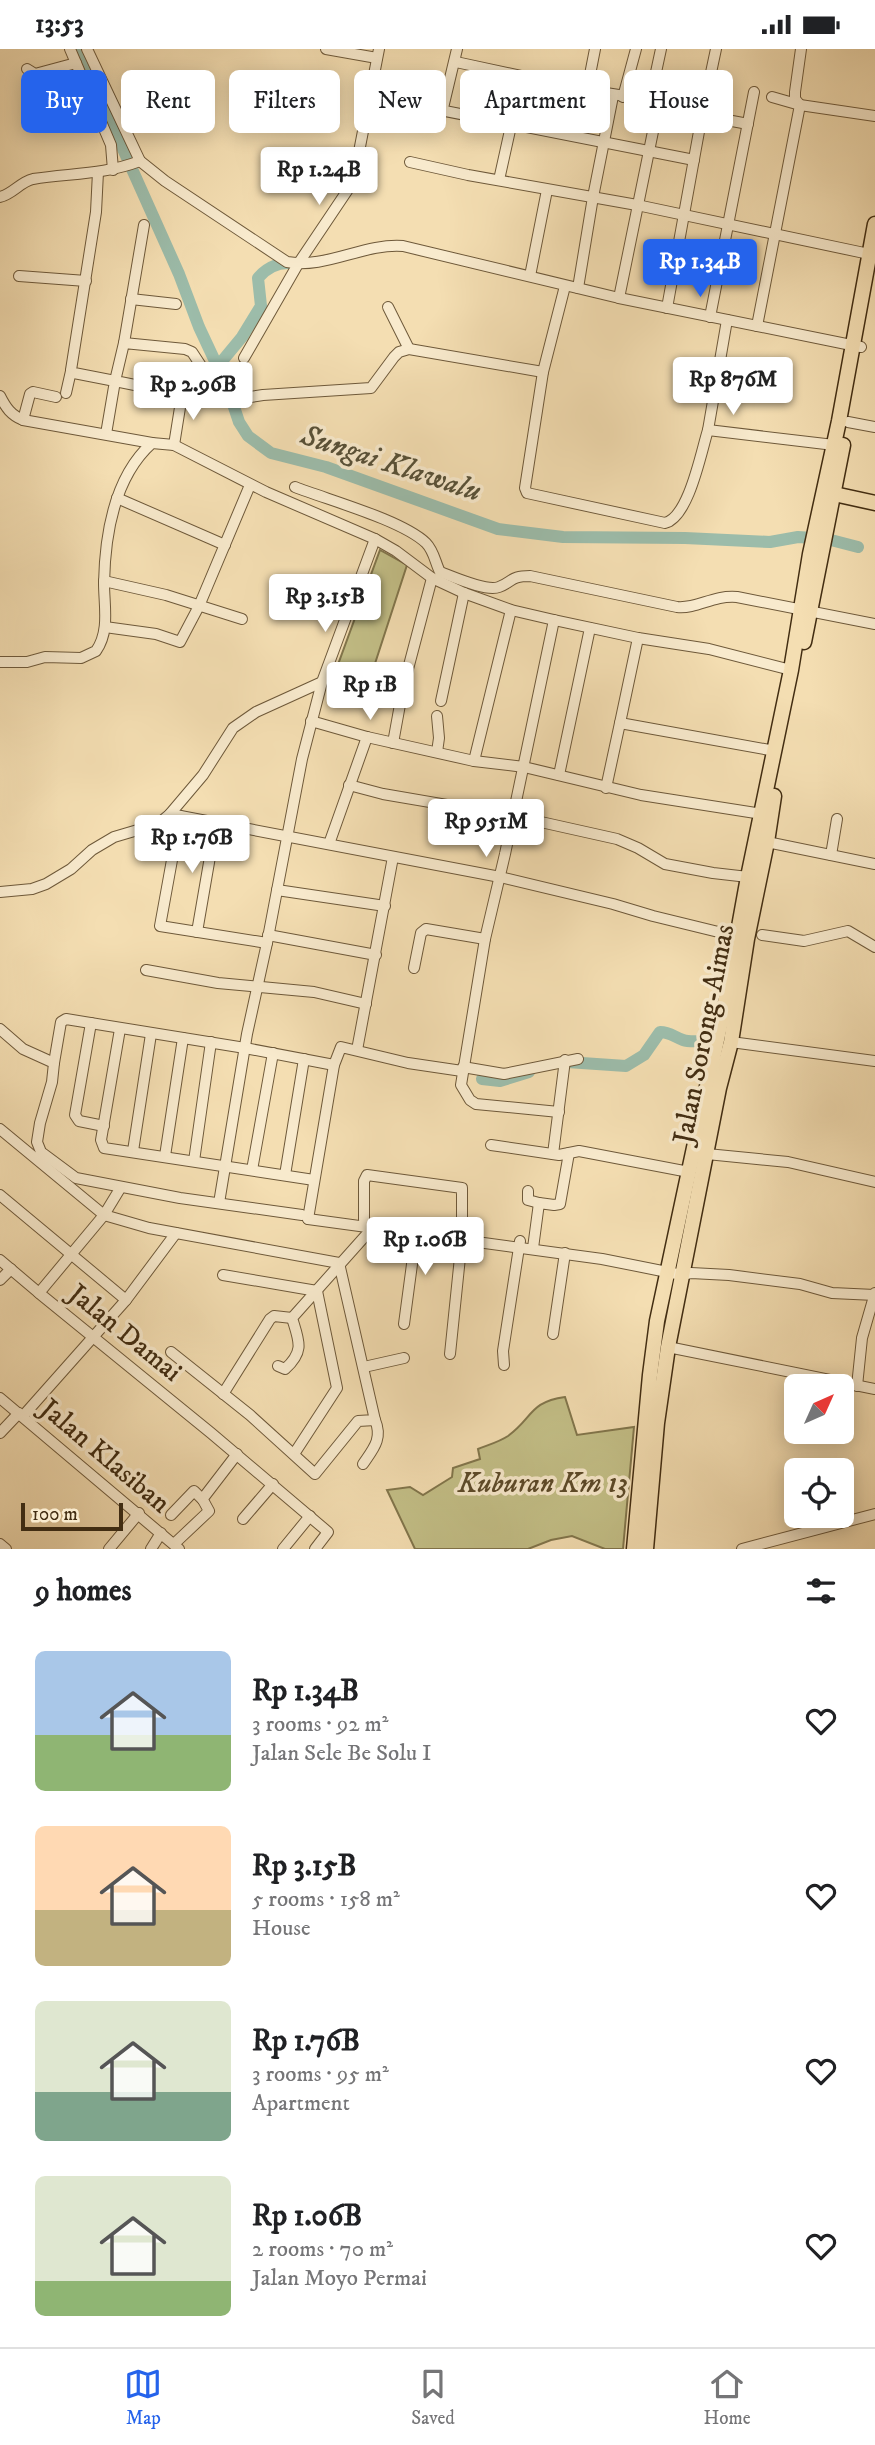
<!DOCTYPE html>
<html lang="en">
<head>
<meta charset="utf-8">
<style>
  :root { --surface:#fff; --page:#f6f6f6; --text:#202124; --muted:#757577; --line:#e0e0e0; --accent:#2563eb }
  body { margin:0; font-family:"IM FELL DW Pica",serif; background:var(--page); color:var(--text); height:100vh; display:flex; flex-direction:column; font-size:26px; white-space:nowrap }
  * { box-sizing:border-box; margin:0 }
  p { font-size:23px; color:var(--muted) }
  .icon { flex:none; width:38px; height:38px; fill:none; stroke:currentColor; stroke-width:2; stroke-linecap:round; stroke-linejoin:round }
  .map { position:relative; height:1500px; overflow:hidden }
  .sheet { display:flex; flex-direction:column; background:var(--surface); flex:1 }
  .sheet>* { flex:none }
  .top-card { position:absolute; left:21px; top:21px; width:833px; height:63px; display:flex; gap:14px }
  .needle { width:46px; rotate:45deg }
  .fabs { position:absolute; left:784px; top:1325px; display:grid; gap:14px }
  .fabs a { display:grid; place-items:center; width:70px; height:70px; border-radius:10px; background:var(--surface); box-shadow:0 4px 18px #0003; font-size:35px }
  .scale { position:absolute; left:21px; bottom:18px; width:102px; box-sizing:border-box; padding-left:7px; border:4px solid #422d12; border-top:0; font-size:19px; line-height:24px; white-space:nowrap; color:#422d12; -webkit-text-stroke:5px #f8eacd; paint-order:stroke }
  .price { position:absolute; translate:-50% -60px; padding:0 16px; border-radius:7px; background:#fff; color:#222; font-size:23px; line-height:46px; filter:drop-shadow(0 2px 4px #0008) }
  .price::after { content:''; position:absolute; left:50%; top:42px; width:21px; height:16px; margin-left:-10px; background:inherit; clip-path:polygon(0 0,100% 0,50% 100%) }
  .price.on { background:var(--accent); color:#fff }
  ul { padding:0; list-style:none }
  li { display:flex; align-items:center; gap:21px; height:175px; padding:0 35px }
  li span { display:grid; place-items:center; flex:none; width:196px; height:140px; border-radius:10px; color:#555 }
  li>.icon { margin-inline-start:auto }
  span .icon { width:84px; height:84px; fill:#fffc; stroke-width:1 }
  li b { font-size:30px }
  h2 { display:flex; justify-content:space-between; align-items:center; height:84px; padding:0 35px; font-size:30px }
  .chip { padding:0 24px; border-radius:10px; background:var(--surface); box-shadow:0 4px 18px #0003; font-size:24px; line-height:63px }
  .chip.on { background:var(--accent); color:#fff }
  .status { display:flex; justify-content:space-between; align-items:center; height:49px; padding:0 35px; background:var(--surface); direction:ltr }
  .status svg { height:19px; fill:currentColor }
  .tabs { display:flex; justify-content:space-around; align-items:center; height:98px; border-top:2px solid var(--line); background:var(--surface); font-size:19px; color:var(--muted) }
  .tabs a { display:grid; justify-items:center; gap:4px }
  .tabs .on { color:var(--accent) }
  .map>svg:first-child { display:block }
  .green { fill:#c3bf87; stroke:#82764c; stroke-width:2 }
  .lines { fill:none; stroke-linecap:round; stroke-linejoin:round }
  .river { stroke:#9cbcaa; stroke-width:12 }
  .minor-casing { stroke:#6e593a; stroke-width:12 }
  .highway-casing { stroke:#422d12; stroke-width:17 }
  .minor { stroke:#f8eacd; stroke-width:10 }
  .highway { stroke:#f4deb2; stroke-width:14 }
  .labels { text-anchor:middle; dominant-baseline:central; stroke-width:7; stroke-linejoin:round; paint-order:stroke }
  .street-label { font-size:28px; fill:#422d12; stroke:#f8eacd }
  .park-label { font-size:28px; font-style:italic; fill:#5c4a29; stroke:#f8eacd }
  .water-label { font-size:30px; font-style:italic; fill:#585138; stroke:#f8eacd }
</style>
</head>
<body>
<div class="status"><b>13:53</b><svg viewBox="0 0 49 12"><path d="M0 12V9h3v3zM5 12V6h3v6zM10 12V3h3v9zM15 12V0h3v12zM26 1h20v11H26zM47 4h2v5h-2z"/></svg></div>
<div class="map">
<svg width="875" height="1500" viewBox="0 0 875 1500">
  <rect width="100%" height="100%" fill="#f4deb2"/>
  <filter id="stains"><feTurbulence type="fractalNoise" baseFrequency=".00286" numOctaves="4"/><feColorMatrix values="0 0 0 0 .2 0 0 0 0 .09 0 0 0 0 .02 0 0 0 .5 -.17"/></filter>
  <radialGradient id="worn" r=".72"><stop offset=".6" stop-color="#630" stop-opacity="0"/><stop offset="1" stop-color="#630" stop-opacity=".3"/></radialGradient>
  <g class="green">
    <path d="M380,501L407,516L369,633L336,621Z"/>
    <path d="M565,1348L577,1386L634,1378L623,1500H605L572,1487L551,1491L528,1500H415L387,1441L410,1438L423,1446L452,1428L453,1419L480,1410L478,1400C488,1396 499,1393 508,1387C533,1369 529,1353 565,1348Z"/>
  </g>
  <g class="lines">
    <g class="river">
      <path d="M81,0L102,53L179,225L199,278L228,340L239,373L248,387L271,404L326,418L498,480L563,488L685,489L770,493L798,488L827,490L858,498"/>
      <path d="M218,317L242,288L261,257L258,229C268,217 282,212 297,215"/>
      <path d="M567,1013L626,1017L644,1006L660,983C670,983 674,988 683,991C692,994 700,990 713,995"/>
      <path d="M482,1030L500,1032L529,1023"/>
    </g>
    <defs>
      <g id="minor">
        <path d="M70,0L111,96L113,121"/>
        <path d="M87,0L140,112L165,132L287,213C326,220 364,194 403,197L619,249L861,298"/>
        <path d="M326,0L377,9"/>
        <path d="M595,0L587,41L650,51L658,58L748,75"/>
        <path d="M456,13L587,41"/>
        <path d="M27,20L35,25L76,14"/>
        <path d="M369,47L694,111"/>
        <path d="M623,48L636,0"/>
        <path d="M772,48L800,56L875,67"/>
        <path d="M650,51L661,0"/>
        <path d="M442,63L457,0"/>
        <path d="M61,64L98,63"/>
        <path d="M410,113L468,126L637,156L869,205"/>
        <path d="M98,123L96,163L71,321L74,324L115,332L106,385"/>
        <path d="M499,131L522,27"/>
        <path d="M0,148C13,145 20,133 33,130C71,124 103,126 140,112"/>
        <path d="M19,227L86,232"/>
        <path d="M530,227L547,141"/>
        <path d="M565,237L543,323L525,439L527,444L665,474C689,468 701,403 708,381"/>
        <path d="M578,239L593,148L613,47"/>
        <path d="M619,249L658,58"/>
        <path d="M131,250L176,255"/>
        <path d="M388,258L409,300"/>
        <path d="M667,259L702,66L716,0"/>
        <path d="M710,268L754,43"/>
        <path d="M727,271L708,381L834,396"/>
        <path d="M757,277L800,56L795,50V43L801,0"/>
        <path d="M124,294L144,176"/>
        <path d="M244,309L298,215L347,142L357,113L379,0"/>
        <path d="M66,344L71,322"/>
        <path d="M0,347C6,359 11,366 23,371L152,394"/>
        <path d="M224,352L192,303L185,300L124,294L115,332L209,351L224,352L263,346L371,339L394,308L399,303L409,300L543,323"/>
        <path d="M23,371L30,345L33,343L56,348"/>
        <path d="M848,373L875,378"/>
        <path d="M174,396L182,346"/>
        <path d="M295,438C328,451 402,471 426,494C434,502 435,513 440,523C454,528 486,543 499,538C514,532 510,527 530,527L677,558C698,560 712,546 737,548L875,575"/>
        <path d="M117,449L225,496"/>
        <path d="M104,532L166,546L242,570"/>
        <path d="M554,571L505,805L485,890L461,1036L470,1051L476,1055L559,1063"/>
        <path d="M105,578L156,585L180,593L199,557L250,436"/>
        <path d="M638,589L620,674L775,702"/>
        <path d="M0,613H27L45,608L81,609L96,602C110,582 104,557 104,534C105,485 114,428 152,394L174,396L266,443L375,490L396,502L432,529L464,544L511,561L554,571L638,589L709,600L791,621"/>
        <path d="M441,652L464,544"/>
        <path d="M437,667L439,689L437,703"/>
        <path d="M311,672L367,688L474,712L524,718L641,746L762,765"/>
        <path d="M393,694L403,639L432,529"/>
        <path d="M474,712L511,561"/>
        <path d="M559,726L590,579"/>
        <path d="M349,736L383,745L523,769L617,790L638,799L665,815L713,824L748,828"/>
        <path d="M606,739L620,674"/>
        <path d="M170,765L500,828L613,855L653,867L743,889"/>
        <path d="M180,767L160,877L267,894"/>
        <path d="M767,793L875,815"/>
        <path d="M329,795L367,688"/>
        <path d="M831,806L837,770"/>
        <path d="M277,841L385,857"/>
        <path d="M0,843L32,840L46,835L71,820L92,801L114,788L158,775L170,765L203,726L233,679L256,663L322,633L375,490"/>
        <path d="M197,883L216,773"/>
        <path d="M268,886L376,906"/>
        <path d="M762,886L804,892L848,882L875,898"/>
        <path d="M414,919L421,884L426,880L485,890"/>
        <path d="M146,921L218,934L314,943L366,955"/>
        <path d="M91,974L75,1066L79,1072L104,1077"/>
        <path d="M0,980L23,1000L54,1014L52,1033L40,1074L37,1093L41,1103L76,1129L180,1149L302,1166"/>
        <path d="M120,980L101,1091L104,1099L314,1131"/>
        <path d="M731,993L875,1012"/>
        <path d="M357,1001L393,808"/>
        <path d="M54,1014L61,973L66,970L245,999L334,1016"/>
        <path d="M463,1018L504,1025L578,1010"/>
        <path d="M0,1080L104,1166L149,1179L339,1214L375,1371L358,1372L315,1425L250,1366L171,1303"/>
        <path d="M491,1096L559,1106L569,1104L560,1155L554,1156L539,1154L533,1199"/>
        <path d="M133,1102L151,985"/>
        <path d="M569,1104L579,1102L689,1123"/>
        <path d="M553,1105L565,1011"/>
        <path d="M707,1105L788,1113L875,1133"/>
        <path d="M165,1107L183,989"/>
        <path d="M194,1112L211,993"/>
        <path d="M252,1121L273,1004"/>
        <path d="M285,1126L304,1010"/>
        <path d="M121,1138L104,1166L39,1244L211,1384L328,1483L315,1500"/>
        <path d="M528,1142V1151L539,1154"/>
        <path d="M0,1146L126,1251"/>
        <path d="M219,1154L247,985L267,894L302,710L322,633"/>
        <path d="M308,1170L602,1210L682,1226L691,1224L729,1226L800,1235L832,1244L875,1246"/>
        <path d="M308,1170L334,1016L341,998L408,1014L462,1022"/>
        <path d="M364,1171V1132L367,1126L462,1139V1189L450,1305"/>
        <path d="M0,1211L39,1244"/>
        <path d="M223,1226L317,1242L337,1339L294,1405"/>
        <path d="M0,1231L11,1220"/>
        <path d="M404,1275L417,1178"/>
        <path d="M553,1285L565,1204"/>
        <path d="M668,1298L875,1340"/>
        <path d="M504,1316L503,1302L520,1192"/>
        <path d="M278,1317L285,1320C305,1302 299,1292 292,1269L375,1176"/>
        <path d="M364,1318L404,1309"/>
        <path d="M857,1337L862,1289L875,1244"/>
        <path d="M223,1345L270,1270L274,1267L292,1269"/>
        <path d="M0,1349L179,1500"/>
        <path d="M23,1367L126,1251L176,1184"/>
        <path d="M0,1384L19,1364"/>
        <path d="M363,1415C373,1400 383,1390 375,1371"/>
        <path d="M171,1466L194,1442L203,1451"/>
        <path d="M243,1470L273,1435"/>
        <path d="M0,1495L6,1500"/>
        <path d="M174,1495L209,1462L203,1451L204,1448L237,1405"/>
        <path d="M109,1500L139,1464"/>
        <path d="M151,1500L161,1484"/>
        <path d="M283,1500L310,1467"/>
        <path d="M742,1500L875,1465"/>
      </g>
      <g id="highway">
        <path d="M825,443L875,454"/>
        <path d="M804,593L843,396"/>
        <path d="M634,1500L650,1326L657,1272L727,944L748,828L791,621L810,505L839,372L875,175"/>
        <path d="M646,1500L657,1374L668,1298L719,1039L731,993L747,890L767,793L774,747"/>
      </g>
    </defs>
    <use href="#minor" class="minor-casing"/>
    <use href="#highway" class="highway-casing"/>
    <use href="#minor" class="minor"/>
    <use href="#highway" class="highway"/>
  </g>
  <g class="labels">
    <g class="street-label">
      <text transform="translate(704 985) rotate(-79)">Jalan Sorong-Aimas</text>
      <text transform="translate(125 1284) rotate(39)">Jalan Damai</text>
      <text transform="translate(105 1407) rotate(40)">Jalan Klasiban</text>
    </g>
    <g class="park-label">
      <text x="543" y="1434">Kuburan Km 13</text>
    </g>
    <g class="water-label">
      <text transform="translate(391 415) rotate(18)">Sungai Klawalu</text>
    </g>
  </g>
  <rect width="100%" height="100%" filter="url(#stains)"/>
  <rect width="100%" height="100%" fill="url(#worn)"/>
</svg>
<div class="fabs">
<a><svg class="needle" viewBox="-14 -14 28 28"><path d="M0-13l5 13h-10z" fill="#e53935"/><path d="M0 13l5-13h-10z" fill="#757577"/></svg></a>
<a><svg class="icon" aria-label="locate" viewBox="0 0 24 24"><circle cx="12" cy="12" r="6"/><path d="M12 2v4M12 18v4M2 12h4M18 12h4"/></svg></a>
</div>
<div class="scale">100 m</div>
<b class="price" style="left:319px;top:158px">Rp 1.24B</b>
<b class="price on" style="left:700px;top:250px">Rp 1.34B</b>
<b class="price" style="left:733px;top:368px">Rp 876M</b>
<b class="price" style="left:193px;top:373px">Rp 2.96B</b>
<b class="price" style="left:325px;top:585px">Rp 3.15B</b>
<b class="price" style="left:370px;top:673px">Rp 1B</b>
<b class="price" style="left:486px;top:810px">Rp 951M</b>
<b class="price" style="left:192px;top:826px">Rp 1.76B</b>
<b class="price" style="left:425px;top:1228px">Rp 1.06B</b>
<div class="top-card">
<a class="chip on">Buy</a>
<a class="chip">Rent</a>
<a class="chip">Filters</a>
<a class="chip">New</a>
<a class="chip">Apartment</a>
<a class="chip">House</a>
</div>
</div>
<section class="sheet">
<h2>9 homes<svg class="icon" aria-label="filters" viewBox="0 0 24 24"><path d="M4 7h16M4 17h16"/><circle cx="9" cy="7" r="2"/><circle cx="15" cy="17" r="2"/></svg></h2>
<ul>
<li><span style="background:linear-gradient(#a9c7e8 60%,#8fb573 0)"><svg class="icon" aria-label="home" viewBox="0 0 24 24"><path d="M3 11l9-7 9 7M6 9v11h12V9"/></svg></span><div><b>Rp 1.34B</b><p>3 rooms · 92 m²</p><p>Jalan Sele Be Solu I</p></div><svg class="icon" aria-label="heart" viewBox="0 0 24 24"><path d="M12 20l-8-8c-3-5 5-10 8-4 3-6 11-1 8 4z"/></svg></li>
<li><span style="background:linear-gradient(#ffd9b3 60%,#c2b280 0)"><svg class="icon" aria-label="home" viewBox="0 0 24 24"><path d="M3 11l9-7 9 7M6 9v11h12V9"/></svg></span><div><b>Rp 3.15B</b><p>5 rooms · 158 m²</p><p>House</p></div><svg class="icon" aria-label="heart" viewBox="0 0 24 24"><path d="M12 20l-8-8c-3-5 5-10 8-4 3-6 11-1 8 4z"/></svg></li>
<li><span style="background:linear-gradient(#dfe7d0 65%,#7fa58c 0)"><svg class="icon" aria-label="home" viewBox="0 0 24 24"><path d="M3 11l9-7 9 7M6 9v11h12V9"/></svg></span><div><b>Rp 1.76B</b><p>3 rooms · 95 m²</p><p>Apartment</p></div><svg class="icon" aria-label="heart" viewBox="0 0 24 24"><path d="M12 20l-8-8c-3-5 5-10 8-4 3-6 11-1 8 4z"/></svg></li>
<li><span style="background:linear-gradient(#dfe7d0 75%,#8fb573 0)"><svg class="icon" aria-label="home" viewBox="0 0 24 24"><path d="M3 11l9-7 9 7M6 9v11h12V9"/></svg></span><div><b>Rp 1.06B</b><p>2 rooms · 70 m²</p><p>Jalan Moyo Permai</p></div><svg class="icon" aria-label="heart" viewBox="0 0 24 24"><path d="M12 20l-8-8c-3-5 5-10 8-4 3-6 11-1 8 4z"/></svg></li>
</ul>
</section>
<nav class="tabs">
<a class="on"><svg class="icon" aria-label="map" viewBox="0 0 24 24"><path d="M3 6l6-2 6 2 6-2v14l-6 2-6-2-6 2zM9 4v14M15 6v14"/></svg>Map</a>
<a><svg class="icon" aria-label="saved" viewBox="0 0 24 24"><path d="M7 4h10v16l-5-4-5 4z"/></svg>Saved</a>
<a><svg class="icon" aria-label="home" viewBox="0 0 24 24"><path d="M3 11l9-7 9 7M6 9v11h12V9"/></svg>Home</a>
</nav>
</body>
</html>
